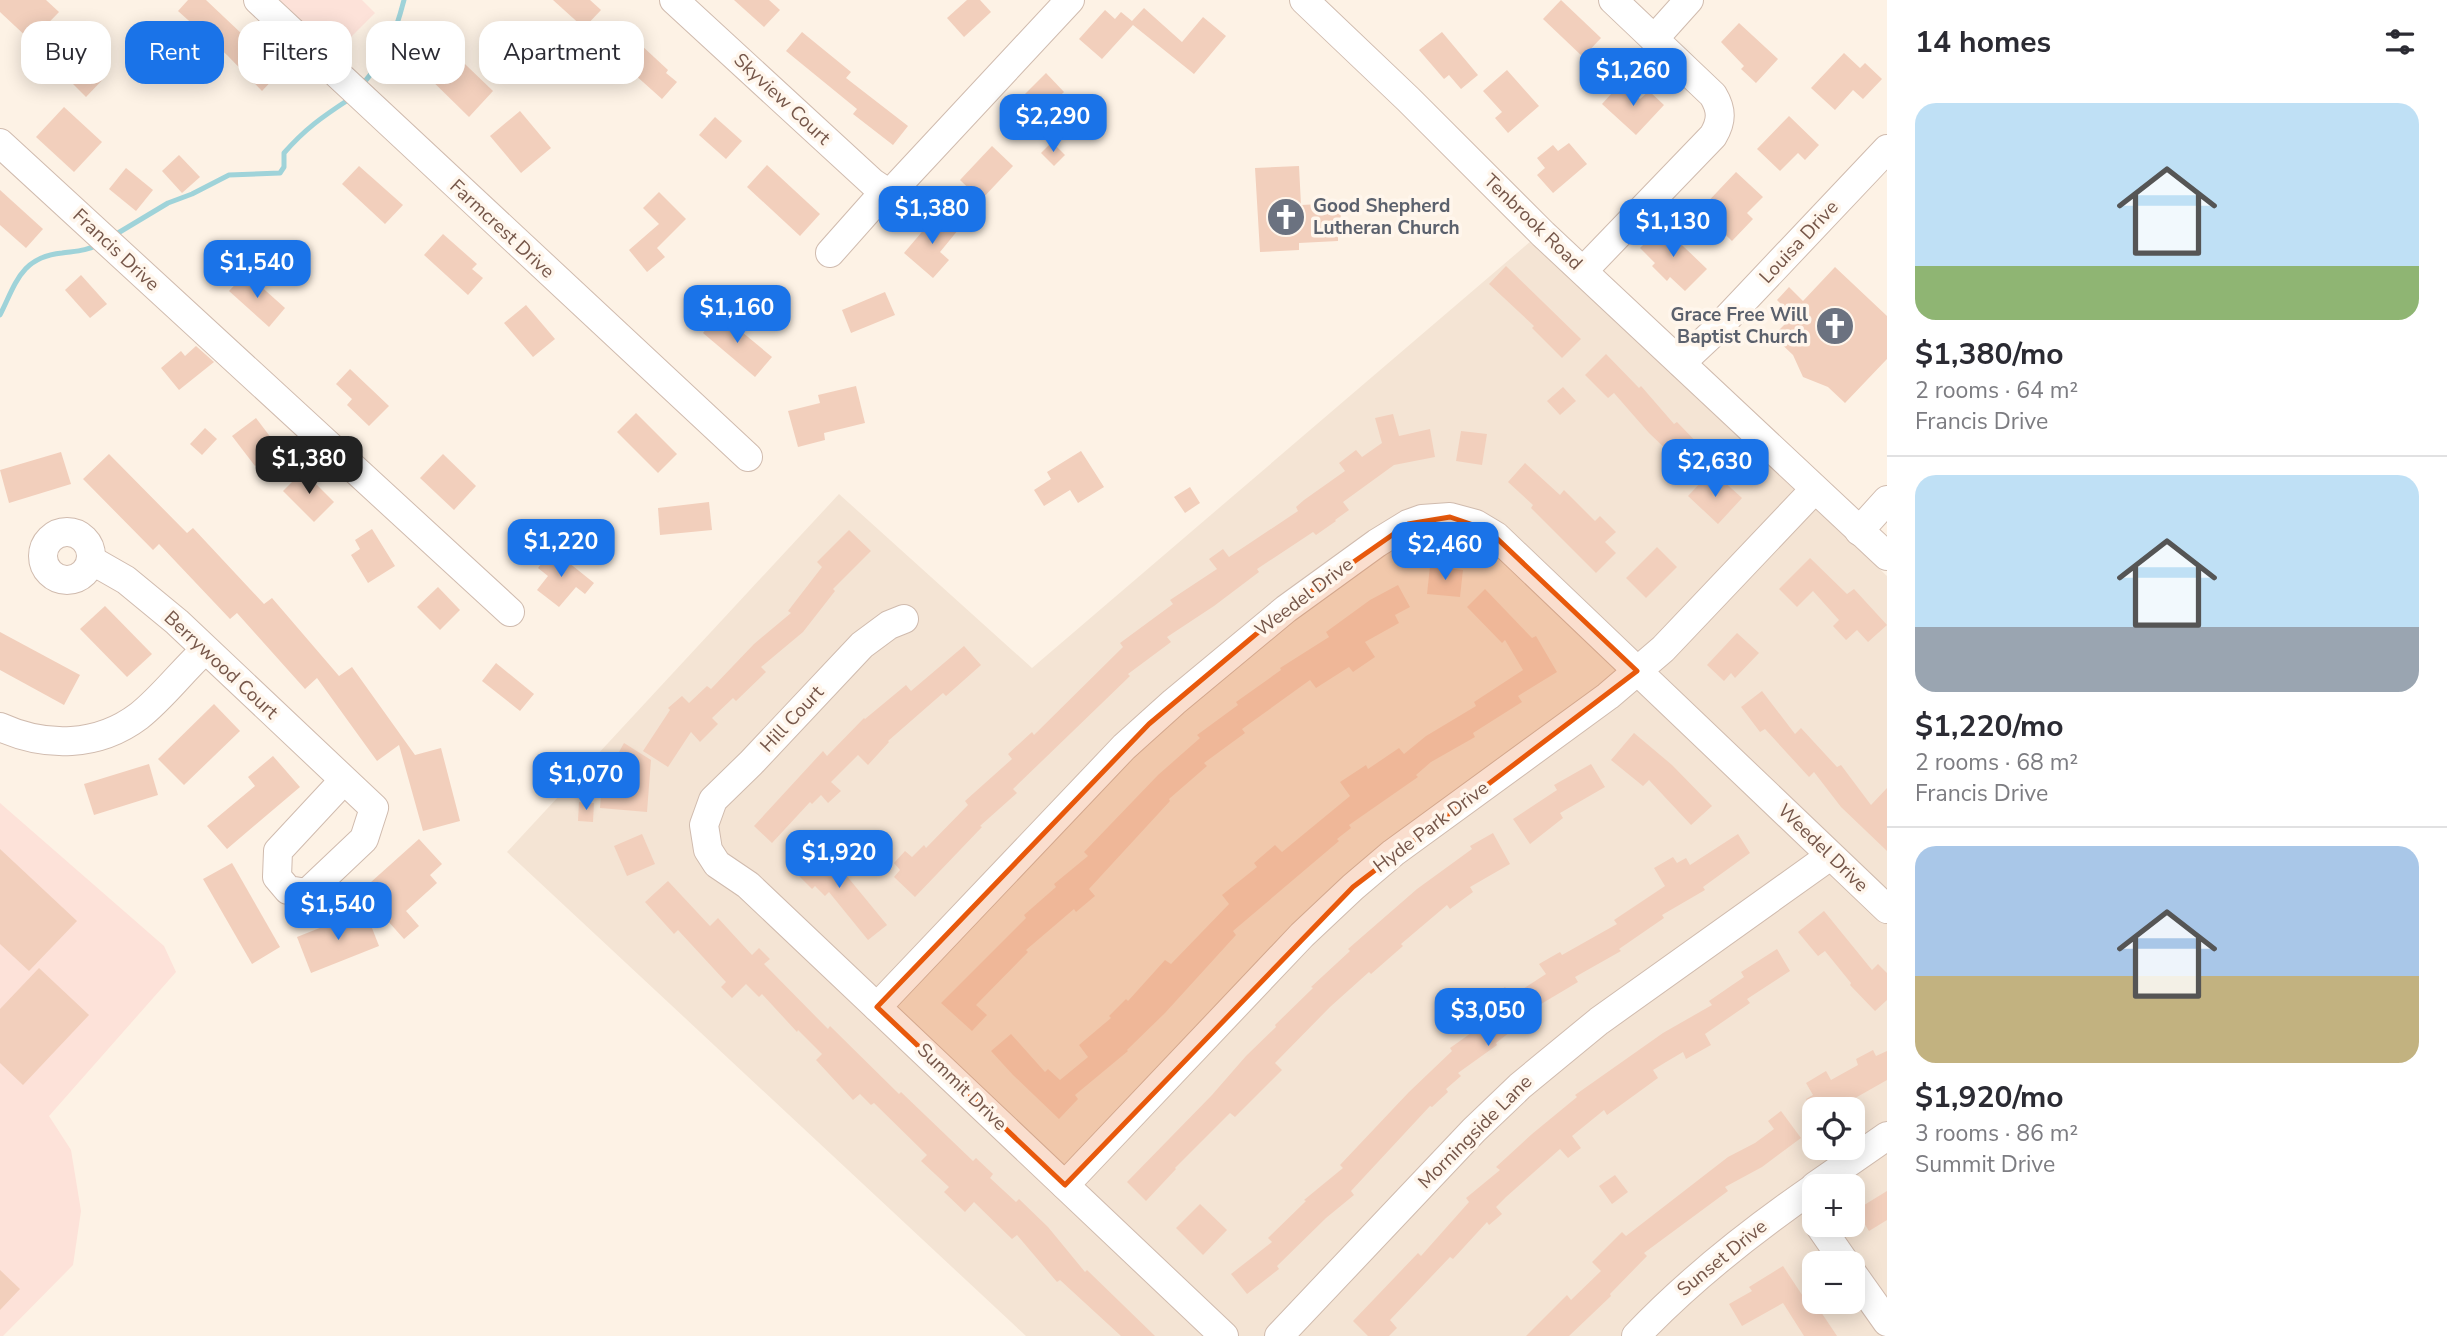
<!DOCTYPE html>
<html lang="en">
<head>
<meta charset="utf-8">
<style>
  :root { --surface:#fff; --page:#f2f2f3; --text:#2b2b33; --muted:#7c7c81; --line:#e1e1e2; --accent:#1a73e8 }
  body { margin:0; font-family:"Nunito Sans",sans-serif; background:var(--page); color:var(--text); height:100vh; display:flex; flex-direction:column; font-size:26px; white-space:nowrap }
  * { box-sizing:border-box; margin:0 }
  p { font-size:23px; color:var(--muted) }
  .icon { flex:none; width:38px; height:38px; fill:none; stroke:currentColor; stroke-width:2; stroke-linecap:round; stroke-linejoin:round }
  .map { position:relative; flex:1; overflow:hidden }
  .details { display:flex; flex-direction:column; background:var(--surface); width:560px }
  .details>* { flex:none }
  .top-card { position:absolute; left:21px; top:21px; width:665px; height:63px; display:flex; gap:14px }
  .controls { position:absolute; left:1802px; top:1097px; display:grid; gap:14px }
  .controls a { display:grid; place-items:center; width:63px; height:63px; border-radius:14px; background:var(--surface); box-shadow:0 4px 18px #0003; font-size:35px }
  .price { position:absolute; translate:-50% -60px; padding:0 16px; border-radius:14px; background:var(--accent); color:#fff; font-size:23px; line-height:46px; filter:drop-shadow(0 2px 4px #0008) }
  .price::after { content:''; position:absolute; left:50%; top:42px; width:21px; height:16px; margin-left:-10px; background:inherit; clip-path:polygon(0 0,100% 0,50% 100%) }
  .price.current { background:#222; color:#fff }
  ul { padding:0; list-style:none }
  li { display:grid; align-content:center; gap:14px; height:371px; padding:0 28px }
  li+li { border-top:2px solid var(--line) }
  li span { display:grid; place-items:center; height:217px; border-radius:21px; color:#555 }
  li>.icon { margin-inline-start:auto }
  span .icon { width:126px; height:126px; fill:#fffc; stroke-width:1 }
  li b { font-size:30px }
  h2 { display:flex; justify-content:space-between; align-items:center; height:84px; padding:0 28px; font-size:30px }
  .pill { padding:0 24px; border-radius:21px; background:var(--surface); box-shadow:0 4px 18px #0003; font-size:24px; line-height:63px }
  .pill.current { background:var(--accent); color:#fff }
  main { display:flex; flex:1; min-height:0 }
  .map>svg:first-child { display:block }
  .residential { fill:#f4e4d4; fill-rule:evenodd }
  .commercial { fill:#fde2d9 }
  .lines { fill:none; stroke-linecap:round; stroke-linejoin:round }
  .stream { stroke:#9fd3d9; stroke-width:5 }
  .building { fill:#f2cfbc }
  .minor-casing { stroke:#d0bbae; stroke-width:30 }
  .minor { stroke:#fff; stroke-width:28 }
  .marked { fill:#e8590c; fill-opacity:0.2; stroke:#e8590c; stroke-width:5; stroke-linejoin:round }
  .labels { text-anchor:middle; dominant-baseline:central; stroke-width:7; stroke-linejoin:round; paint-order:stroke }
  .street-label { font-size:19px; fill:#76574a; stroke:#fff6ec }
  .worship-label { font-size:19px; font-weight:bold; fill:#5b616d; stroke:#fff6ec; text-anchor:start }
</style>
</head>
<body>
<main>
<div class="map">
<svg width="1887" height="1336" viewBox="0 0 1887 1336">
  <rect width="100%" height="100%" fill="#fdf2e5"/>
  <path class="residential" d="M1531,241L1887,576V1336H1026L507,852L839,494L1032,668ZM1815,1110H1853V1148H1815ZM1815,1186H1853V1225H1815ZM1815,1264H1853V1302H1815Z"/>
  <g class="commercial">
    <path d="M280,0H362L375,13L334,54Z"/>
    <path d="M0,803L164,946L176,972L49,1116L71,1150L81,1211L73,1265L3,1336H0Z"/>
  </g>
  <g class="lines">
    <g class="stream">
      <path d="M362,85C386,57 395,35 404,0"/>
      <path d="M113,236L168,203L192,194L229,175L280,173L284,167V153C305,129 322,117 348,100"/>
      <path d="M0,315C16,283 21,257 62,253C75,251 87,251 99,244"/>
    </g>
  </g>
  <g class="building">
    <path d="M0,0H46L59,12L31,41L0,12Z"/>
    <path d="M188,0H206L281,71L262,91L227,55L178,11Z"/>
    <path d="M553,0H590L601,10L584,28Z"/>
    <path d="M734,0H769L780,10L764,27Z"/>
    <path d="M967,0H980L991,12L964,37L947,18Z"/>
    <path d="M1561,0L1601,38L1583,57L1543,19Z"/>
    <path d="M1144,8L1182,42L1203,17L1226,36L1194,74L1133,25L1102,59L1079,39L1105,10L1115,19L1121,12L1132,21Z"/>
    <path d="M1739,23L1778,59L1756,83L1741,69L1744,66L1721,42Z"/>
    <path d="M802,32L851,72L846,78L908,126L893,145L853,114L857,109L786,51Z"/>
    <path d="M1442,32L1478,75L1461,89L1449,75L1444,79L1419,50Z"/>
    <path d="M580,40L591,54L573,68L562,54Z"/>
    <path d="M441,41L493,91L469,117L417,66Z"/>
    <path d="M641,45L668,70L666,73L677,82L662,99L624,65Z"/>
    <path d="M1844,53L1860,68L1865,63L1882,79L1863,99L1853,90L1835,110L1811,88Z"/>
    <path d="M93,63L106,76L86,97L73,84Z"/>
    <path d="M1507,70L1539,106L1508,133L1495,118L1502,112L1483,91Z"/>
    <path d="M1046,73L1064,92L1037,118L1019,100Z"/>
    <path d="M1622,82L1640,99L1649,91L1664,105L1636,135L1602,104Z"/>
    <path d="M64,107L102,142L74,172L36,137Z"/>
    <path d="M520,111L551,148L521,173L490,136Z"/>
    <path d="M1789,116L1819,145L1805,160L1798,153L1780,171L1757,149Z"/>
    <path d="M715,117L742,141L726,159L699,135Z"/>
    <path d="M1052,142L1065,155L1054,166L1041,153Z"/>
    <path d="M1569,143L1587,164L1553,193L1537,175L1545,168L1537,158L1553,145L1558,151Z"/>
    <path d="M992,146L1013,166L981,200L960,180Z"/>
    <path d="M179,155L200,177L182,193L162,171Z"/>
    <path d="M767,165L820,214L800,236L747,187Z"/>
    <path d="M359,166L403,205L385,224L342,184Z"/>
    <path d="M1299,166L1301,205L1340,203L1341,223L1338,224V241L1299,243V250L1260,252L1255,168Z"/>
    <path d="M126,168L153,190L136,211L109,189Z"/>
    <path d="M1736,172L1763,197L1747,213L1753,219L1732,241L1700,210Z"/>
    <path d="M0,190L43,229L26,248L0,225Z"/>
    <path d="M659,192L686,219L657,248L665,257L647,272L629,250L659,224L643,208Z"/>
    <path d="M938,213L958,230L940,252L949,260L933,278L904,253Z"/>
    <path d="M1662,226L1707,269L1685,291L1670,277L1667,281L1652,266L1655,263L1640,248Z"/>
    <path d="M443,234L477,264L472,269L483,278L468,295L424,255Z"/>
    <path d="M1506,266L1581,339L1562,358L1532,328L1534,326L1489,284Z"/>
    <path d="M1835,267L1887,316V359L1845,403L1828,387L1803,377L1793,355L1773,336L1793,316L1777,300L1789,287L1803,301Z"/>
    <path d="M246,273L285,308L269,327L229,291Z"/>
    <path d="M81,275L107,304L90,318L65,290Z"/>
    <path d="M885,292L895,315L851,333L842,310Z"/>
    <path d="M526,305L555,339L533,357L504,323Z"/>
    <path d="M719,313L772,357L755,377L703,333Z"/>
    <path d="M196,346L214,362L179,390L161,368L181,351L185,356Z"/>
    <path d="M1606,354L1639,388L1641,386L1674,424L1677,422L1705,451L1687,469L1649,433L1614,393L1608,398L1585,375Z"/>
    <path d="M350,369L389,406L369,426L347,405L352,399L336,384Z"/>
    <path d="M856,386L865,423L824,433L825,440L798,447L788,411L820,403L818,395Z"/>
    <path d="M1563,387L1576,401L1560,415L1547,401Z"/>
    <path d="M636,413L677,454L658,473L617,432Z"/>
    <path d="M1393,414L1399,436L1430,429L1435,457L1394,465L1343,502L1349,510L1335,520L1336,521L1316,535L1313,532L1257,569L1259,572L1214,606L1167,637L1171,642L1128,674L1130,676L1013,789L1017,793L980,826L982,827L915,897L894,877L900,870L894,863L905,851L912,857L924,845L926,848L968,805L965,801L1012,759L1008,754L1032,732L1034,735L1123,647L1120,643L1173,604L1170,600L1217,569L1209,559L1223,549L1229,557L1298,511L1296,507L1304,500L1345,471L1339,463L1356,450L1362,457L1382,443L1375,418Z"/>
    <path d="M256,418L278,447L255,466L232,436Z"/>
    <path d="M205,428L217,439L202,455L190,444Z"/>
    <path d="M1461,431L1487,434L1482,465L1456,461Z"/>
    <path d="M1081,451L1104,487L1078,503L1070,490L1044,506L1034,490L1051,479L1047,472Z"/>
    <path d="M61,452L71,484L9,503L0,470Z"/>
    <path d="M109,454L187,533L193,528L264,604L272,598L339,676L352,667L415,755L441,748L460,821L423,831L399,745L377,761L317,678L305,689L237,613L230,619L159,544L153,550L83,479Z"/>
    <path d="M443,454L476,486L454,510L420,478Z"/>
    <path d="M1525,463L1560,495L1564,490L1595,521L1600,516L1616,532L1605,542L1616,553L1596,573L1531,508L1533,505L1508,482Z"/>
    <path d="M303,471L334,502L314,522L283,491Z"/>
    <path d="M1720,478L1742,498L1718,524L1688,496L1703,480L1711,488Z"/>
    <path d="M1190,487L1200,503L1185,513L1174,497Z"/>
    <path d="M709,502L712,530L660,535L658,508Z"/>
    <path d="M372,529L395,566L368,583L351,555L360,549L355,540Z"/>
    <path d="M849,530L871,551L833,589L835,591L803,632L761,667L766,672L736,701L733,698L712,718L718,724L700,742L691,732L668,767L643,751L670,710L668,708L682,696L689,703L707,686L711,689L754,644L791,613L788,611L822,567L817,562Z"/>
    <path d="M1657,547L1677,567L1646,598L1626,578Z"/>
    <path d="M553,550L594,583L585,594L576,587L559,607L537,590L548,576L538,568Z"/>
    <path d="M1810,558L1847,594L1854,589L1887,625L1868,642L1857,630L1846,640L1833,626L1839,620L1813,591L1797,607L1779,589Z"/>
    <path d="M1430,566L1463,570L1460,597L1427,594Z"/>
    <path d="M1398,585L1410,607L1395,615L1399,623L1365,642L1375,657L1353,672L1349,667L1316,688L1310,680L1242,729L1245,733L1204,763L1207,766L1169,799L1170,801L1089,889L1095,896L1076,912L1074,909L1026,950L1028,952L976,1005L987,1015L972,1031L941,1003L1026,918L1024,915L1056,887L1054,884L1088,856L1084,852L1158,775L1200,738L1197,735L1238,705L1236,702L1281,670L1280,668L1329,637L1326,632L1370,600Z"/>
    <path d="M438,587L460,610L440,630L417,607Z"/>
    <path d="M1485,589L1532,638L1536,636L1557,672L1518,696L1522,702L1473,733L1475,737L1431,762L1416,775L1418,777L1349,825L1351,828L1337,839L1339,841L1233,931L1236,935L1165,1013L1127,1050L1128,1051L1075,1095L1078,1099L1059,1119L1013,1075L991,1051L1011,1034L1045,1072L1048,1069L1060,1080L1088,1057L1079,1045L1111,1018L1109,1016L1126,999L1128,1001L1165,960L1171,964L1229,904L1222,895L1257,867L1254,863L1275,845L1282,852L1350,796L1340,782L1366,765L1368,769L1399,748L1404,754L1426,736L1476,706L1474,702L1523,670L1505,640L1502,643L1467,607Z"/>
    <path d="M105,606L152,654L127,677L80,629Z"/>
    <path d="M0,632L80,675L64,705L0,670Z"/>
    <path d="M1737,633L1759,653L1735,678L1731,673L1724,681L1707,665Z"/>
    <path d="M964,646L981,665L946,696L943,693L888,741L889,742L868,765L858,755L831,782L841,791L828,803L821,795L812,804L810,802L772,843L754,826L823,751L827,756L864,718L865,719L906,685L911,691Z"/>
    <path d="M496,663L534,694L520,711L482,681Z"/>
    <path d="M1762,691L1795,734L1801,728L1837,767L1841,765L1871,805L1887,788V851L1841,807L1814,772L1809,777L1765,729L1760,732L1741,707Z"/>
    <path d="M214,704L240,731L184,785L158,759Z"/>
    <path d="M1634,733L1672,765L1712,806L1691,825L1649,780L1643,786L1611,760Z"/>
    <path d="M624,743L651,760L647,812L600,808L602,786L616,787L619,752Z"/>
    <path d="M273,756L300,787L227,849L207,826L255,786L248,777Z"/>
    <path d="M149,764L158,795L94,815L84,784Z"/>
    <path d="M1591,764L1605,787L1560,813L1563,818L1530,844L1513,819L1557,790L1554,785Z"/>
    <path d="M579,802L594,803L593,822L578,821Z"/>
    <path d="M1493,833L1510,864L1470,887L1473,892L1450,909L1447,905L1401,944L1403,946L1371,974L1369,972L1330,1007L1275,1063L1282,1070L1235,1117L1230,1113L1175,1168L1176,1169L1146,1201L1127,1182L1212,1095L1246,1056L1276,1027L1275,1025L1313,988L1311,987L1350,951L1348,949L1417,889L1472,849L1470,846Z"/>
    <path d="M642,834L655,864L627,876L614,846Z"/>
    <path d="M1738,834L1750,853L1703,887L1705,890L1662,915L1664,918L1619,949L1621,951L1575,977L1578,982L1536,1007L1538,1010L1496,1043L1497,1045L1458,1073L1461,1076L1446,1089L1448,1092L1432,1107L1430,1106L1351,1191L1354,1195L1326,1218L1277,1266L1279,1269L1247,1294L1231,1274L1272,1242L1268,1238L1306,1201L1304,1200L1343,1168L1340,1165L1409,1092L1452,1051L1450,1048L1488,1021L1486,1018L1498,1009L1490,999L1505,987L1512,996L1546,974L1539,964L1560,952L1562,955L1617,924L1614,920L1665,886L1654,868L1673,857L1677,863L1686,858L1690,865Z"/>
    <path d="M419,839L442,864L430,875L437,883L406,911L419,926L404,939L361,891Z"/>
    <path d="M810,847L821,859L827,852L848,873L846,875L887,925L868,940L829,892L825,896L815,886L812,889L790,867Z"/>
    <path d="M0,849L77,921L29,971L0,944Z"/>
    <path d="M232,863L280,947L252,964L203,879Z"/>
    <path d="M668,881L710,926L718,918L752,955L759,948L770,959L764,964L828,1029L830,1026L899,1094L901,1092L973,1161L976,1158L993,1174L990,1178L1016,1202L1019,1199L1048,1227L1085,1272L1087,1270L1155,1336H1121L1060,1280L1057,1282L1017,1235L1012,1239L974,1202L965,1212L944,1192L949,1187L921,1161L927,1155L874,1103L871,1105L860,1094L853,1100L816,1060L822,1054L798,1030L797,1032L762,994L759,997L746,984L732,998L721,987L726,982L678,930L674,934L645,902Z"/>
    <path d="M365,910L379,946L311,973L297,937Z"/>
    <path d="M1824,911L1872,970L1878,964L1887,973V1000L1875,1011L1850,985L1851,983L1825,951L1818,956L1798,932Z"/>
    <path d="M1777,949L1790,971L1747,999L1750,1003L1705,1034L1711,1045L1686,1059L1683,1052L1666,1062L1653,1070L1658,1078L1607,1115L1604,1110L1572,1136L1581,1148L1568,1158L1560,1149L1506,1197L1496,1207L1502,1214L1489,1225L1487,1222L1453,1259L1450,1257L1390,1320L1397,1328L1389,1336H1368L1353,1321L1418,1253L1421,1256L1469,1202L1466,1198L1500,1170L1496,1167L1532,1134L1577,1097L1575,1095L1663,1033L1712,1005L1709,1001L1744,977L1741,972Z"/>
    <path d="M39,968L89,1015L23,1085L0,1063V1009Z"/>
    <path d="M1873,1050L1876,1056L1887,1051V1080L1834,1110H1811L1806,1099L1813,1095L1806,1083L1826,1071L1831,1080L1858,1065L1856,1059Z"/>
    <path d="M1781,1111L1801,1138L1762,1167L1725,1187L1728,1191L1644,1253L1647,1256L1610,1294L1611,1296L1569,1336H1526L1567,1295L1571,1300L1601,1271L1592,1262L1622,1232L1626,1236L1728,1157L1755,1143L1774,1129L1768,1121Z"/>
    <path d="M1615,1175L1628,1192L1612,1204L1599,1186Z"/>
    <path d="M1887,1191V1220L1869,1231L1856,1210Z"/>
    <path d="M1200,1204L1227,1230L1203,1255L1176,1228Z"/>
    <path d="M1783,1266L1812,1310L1817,1306L1837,1336H1804L1783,1303L1742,1326L1729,1304L1752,1291L1749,1287Z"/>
    <path d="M0,1270L20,1289L0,1310Z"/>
  </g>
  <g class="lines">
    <defs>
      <g id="minor">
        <path d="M258,0L748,457"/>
        <path d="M674,0L873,183L885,191L895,188L1070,0"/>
        <path d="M1304,0L1408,99L1543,234L1887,556"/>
        <path d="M1654,39L1689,0"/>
        <path d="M0,143L510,612"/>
        <path d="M830,253L885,191"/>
        <path d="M1583,271L1713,136C1722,121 1722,110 1713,95L1613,0"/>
        <path d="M1681,363L1713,333L1887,149"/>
        <path d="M1859,531L1887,500"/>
        <circle cx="67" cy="556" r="24"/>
        <path d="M91,560L126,580L177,622L374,808L364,839L307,893L288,890L277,877L278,851L344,780"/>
        <path d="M904,619L889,625L862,645L751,763L713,800L704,825L708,850L717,864L748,885L1224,1336"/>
        <path d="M0,727C46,748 98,747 139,716C163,697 182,671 205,650"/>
        <path d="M877,1007L1124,747L1174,702L1286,609L1377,543L1408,524L1422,519L1450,517L1476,524L1496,536L1887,909"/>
        <path d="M1065,1185L1302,935L1353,887L1393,853L1608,696L1663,649L1814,490"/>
        <path d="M1815,1186L1887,1136"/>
        <path d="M1819,1225L1846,1264"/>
        <path d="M1853,1274L1887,1322"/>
        <path d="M1279,1336L1474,1130L1520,1086L1599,1021L1830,856"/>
        <path d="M1636,1336C1690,1279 1750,1232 1815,1187"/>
      </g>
    </defs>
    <use href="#minor" class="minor-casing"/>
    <use href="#minor" class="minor"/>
  </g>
  <path class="marked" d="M1450,517L1488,530L1637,671L1353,887L1065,1185L877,1007L1149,724L1286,609L1408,524Z"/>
  <defs>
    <symbol id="church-disc" viewBox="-11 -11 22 22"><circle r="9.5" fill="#6b7280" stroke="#fff6ec"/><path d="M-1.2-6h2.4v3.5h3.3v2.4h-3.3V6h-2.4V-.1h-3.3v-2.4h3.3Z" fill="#fff"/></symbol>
  </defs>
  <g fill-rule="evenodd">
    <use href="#church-disc" x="1264" y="195" width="44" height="44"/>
    <use href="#church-disc" x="1813" y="304" width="44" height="44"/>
  </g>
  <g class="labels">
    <g class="street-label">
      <text transform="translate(782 99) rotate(43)">Skyview Court</text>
      <text transform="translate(1533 222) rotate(44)">Tenbrook Road</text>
      <text transform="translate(502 229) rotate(43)">Farmcrest Drive</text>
      <text transform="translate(1799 242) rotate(-47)">Louisa Drive</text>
      <text transform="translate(116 250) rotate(43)">Francis Drive</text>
      <text transform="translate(1304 597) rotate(-37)">Weedel Drive</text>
      <text transform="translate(221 665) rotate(43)">Berrywood Court</text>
      <text transform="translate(792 719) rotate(-47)">Hill Court</text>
      <text transform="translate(1431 827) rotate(-37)">Hyde Park Drive</text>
      <text transform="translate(1823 848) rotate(44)">Weedel Drive</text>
      <text transform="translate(962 1087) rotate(44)">Summit Drive</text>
      <text transform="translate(1475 1132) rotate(-45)">Morningside Lane</text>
      <text transform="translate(1722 1258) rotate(-39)">Sunset Drive</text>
    </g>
    <g class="worship-label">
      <text x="1313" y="206">Good Shepherd<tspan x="1313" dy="22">Lutheran Church</tspan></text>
      <text x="1808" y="315" text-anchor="end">Grace Free Will<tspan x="1808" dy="22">Baptist Church</tspan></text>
    </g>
  </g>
</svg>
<div class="controls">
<a><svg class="icon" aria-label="locate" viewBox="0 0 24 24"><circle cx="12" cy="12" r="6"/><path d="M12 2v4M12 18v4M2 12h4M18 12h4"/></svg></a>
<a>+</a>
<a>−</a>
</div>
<b class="price" style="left:1633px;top:108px">$1,260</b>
<b class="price" style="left:1053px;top:154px">$2,290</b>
<b class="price" style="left:932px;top:246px">$1,380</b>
<b class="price" style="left:1673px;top:259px">$1,130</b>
<b class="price" style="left:257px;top:300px">$1,540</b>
<b class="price" style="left:737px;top:345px">$1,160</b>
<b class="price current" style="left:309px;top:496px">$1,380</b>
<b class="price" style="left:1715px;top:499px">$2,630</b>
<b class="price" style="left:561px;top:579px">$1,220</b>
<b class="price" style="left:1445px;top:582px">$2,460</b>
<b class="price" style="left:586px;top:812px">$1,070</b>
<b class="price" style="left:839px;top:890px">$1,920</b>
<b class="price" style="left:338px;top:942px">$1,540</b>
<b class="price" style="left:1488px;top:1048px">$3,050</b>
<div class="top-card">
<a class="pill">Buy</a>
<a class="pill current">Rent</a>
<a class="pill">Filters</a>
<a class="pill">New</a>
<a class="pill">Apartment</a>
</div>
</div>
<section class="details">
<h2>14 homes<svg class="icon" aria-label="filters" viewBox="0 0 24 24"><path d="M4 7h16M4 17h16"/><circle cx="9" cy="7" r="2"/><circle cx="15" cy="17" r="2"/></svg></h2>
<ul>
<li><span style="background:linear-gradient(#bfe0f5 75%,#8fb573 0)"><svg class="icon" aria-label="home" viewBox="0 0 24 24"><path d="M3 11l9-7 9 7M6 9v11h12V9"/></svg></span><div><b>$1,380/mo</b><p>2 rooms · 64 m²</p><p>Francis Drive</p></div></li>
<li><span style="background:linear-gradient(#bfe0f5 70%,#9aa5b1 0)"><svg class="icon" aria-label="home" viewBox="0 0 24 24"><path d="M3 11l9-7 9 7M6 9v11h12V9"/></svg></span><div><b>$1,220/mo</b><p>2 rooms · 68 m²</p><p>Francis Drive</p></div></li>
<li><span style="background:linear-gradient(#a9c7e8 60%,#c2b280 0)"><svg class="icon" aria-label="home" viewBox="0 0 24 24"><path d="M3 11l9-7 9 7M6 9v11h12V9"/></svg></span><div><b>$1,920/mo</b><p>3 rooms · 86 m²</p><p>Summit Drive</p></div></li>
</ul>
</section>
</main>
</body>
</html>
